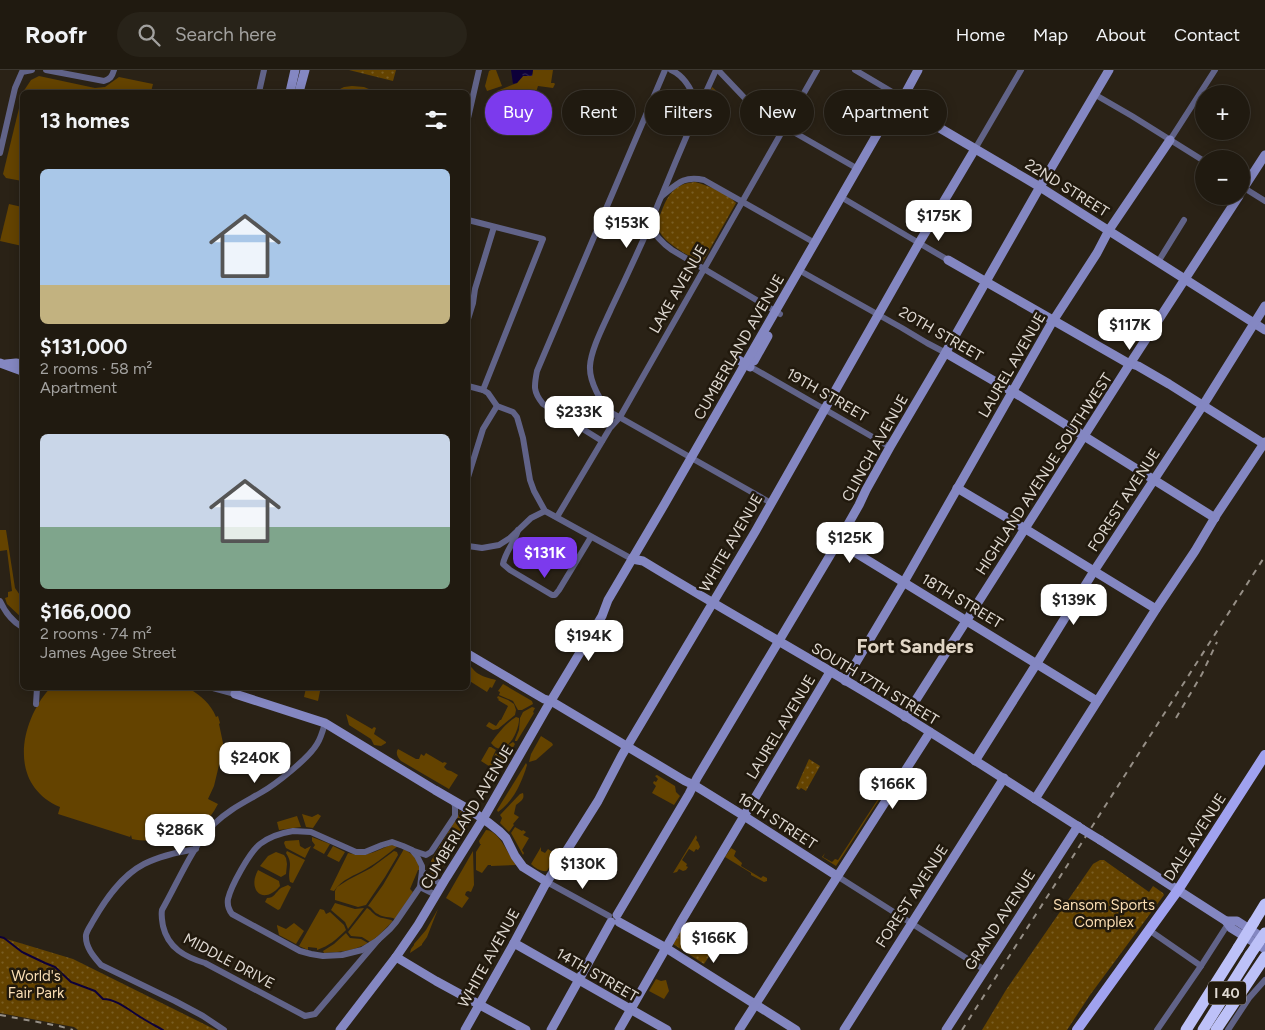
<!DOCTYPE html>
<html lang="en">
<head>
<meta charset="utf-8">
<style>
  :root { --surface:#201a10; --page:#282319; --text:#f1f3f6; --muted:#a2a19f; --line:#3d3830; --accent:#7c3aed }
  body { margin:0; font-family:Figtree,sans-serif; background:var(--page); color:var(--text); height:100vh; display:flex; flex-direction:column; font-size:19px; white-space:nowrap }
  * { box-sizing:border-box; margin:0 }
  p { font-size:16px; color:var(--muted) }
  .icon { flex:none; width:28px; height:28px; fill:none; stroke:currentColor; stroke-width:2; stroke-linecap:round; stroke-linejoin:round }
  .map { position:relative; flex:1; overflow:hidden }
  .sheet { position:absolute; left:20px; top:20px; width:450px; height:600px; display:flex; flex-direction:column; background:var(--surface); border-radius:8px; box-shadow:0 2px 12px #0003,0 0 0 1px var(--line) }
  .sheet>* { flex:none }
  .hud { position:absolute; left:485px; top:20px; width:475px; height:45px; display:flex; gap:10px }
  .controls { position:absolute; left:1195px; top:15px; display:grid; gap:10px }
  .controls a { display:grid; place-items:center; width:55px; height:55px; border-radius:50%; background:var(--surface); box-shadow:0 2px 12px #0003,0 0 0 1px var(--line); font-size:25px }
  .price { position:absolute; translate:-50% -42px; padding:0 11px; border-radius:10px; background:#fff; color:#222; font-size:16px; line-height:32px; filter:drop-shadow(0 1px 2px #0008) }
  .price::after { content:''; position:absolute; left:50%; top:30px; width:15px; height:11px; margin-left:-8px; background:inherit; clip-path:polygon(0 0,100% 0,50% 100%) }
  .price.on { background:var(--accent); color:#fff }
  ul { padding:0; list-style:none }
  li { display:grid; align-content:center; gap:10px; height:265px; padding:0 20px }
  li span { display:grid; place-items:center; height:155px; border-radius:8px; color:#555 }
  li>.icon { margin-inline-start:auto }
  span .icon { width:90px; height:90px; fill:#fffc; stroke-width:1 }
  li b { font-size:21px }
  h2 { display:flex; justify-content:space-between; align-items:center; height:60px; padding:0 20px; font-size:21px }
  .chip { padding:0 18px; border-radius:22px; background:var(--surface); box-shadow:0 2px 12px #0003,0 0 0 1px var(--line); font-size:18px; line-height:45px }
  .chip.on { background:var(--accent); color:#fff }
  header { display:flex; align-items:center; gap:30px; box-sizing:border-box; height:70px; padding:0 25px; background:var(--surface); border-bottom:1px solid var(--line) }
  header strong { font-size:24px }
  nav { display:flex; gap:28px; margin-inline-start:auto; font-size:18px }
  .search { width:350px; height:45px; background:var(--page); display:flex; align-items:center; gap:12px; box-sizing:border-box; padding:0 18px; border-radius:28px; color:var(--muted); font-size:19px }
  .map>svg:first-child { display:block }
  .grass { fill:#644300 }
  .park { fill:url(#park-dots) }
  .water { fill:url(#water-ripples) }
  .lines { fill:none; stroke-linecap:round; stroke-linejoin:round }
  .stream { stroke:#0d0039; stroke-width:2 }
  .street { stroke:#616388; stroke-width:6 }
  .secondary { stroke:#8487c2; stroke-width:9 }
  .primary { stroke:#a0a2ef; stroke-width:10 }
  .highway { stroke:#bdc1f8; stroke-width:11 }
  .rail { stroke:#968f86; stroke-width:2; stroke-dasharray:6 6; stroke-linecap:butt }
  .secondary-bridge { stroke:#8487c2; stroke-width:9 }
  .highway-bridge { stroke:#bdc1f8; stroke-width:11 }
  .labels { text-anchor:middle; dominant-baseline:central; stroke-width:5; stroke-linejoin:round; paint-order:stroke }
  .shield { fill:#21190d; stroke:#a7a098; stroke-width:1 }
  .shield-label { font-size:14px; font-weight:bold; fill:#e0dad3 }
  .street-label { font-size:15px; fill:#e0dad3; stroke:#21190d }
  .park-label { font-size:15px; fill:#faddb3; stroke:#21190d }
  .district-label { font-size:20px; font-weight:bold; fill:#e0d5c5; stroke:#21190d }
</style>
</head>
<body>
<header>
<strong>Roofr</strong>
<div class="search"><svg class="icon" aria-label="search" viewBox="0 0 24 24"><circle cx="10" cy="10" r="6"/><path d="M15 15l6 6"/></svg>Search here</div>
<nav><a>Home</a><a>Map</a><a>About</a><a>Contact</a></nav>
</header>
<div class="map">
<svg width="1265" height="960" viewBox="0 0 1265 960">
  <defs>
    <pattern id="park-dots" width="8" height="8" patternUnits="userSpaceOnUse" patternTransform="scale(1.25)"><rect width="8" height="8" fill="#644300"/><path d="M2 2h.1M6 6h.1" fill="none" stroke="#7a5e24" stroke-width="1.8" stroke-linecap="round"/></pattern>
    <pattern id="water-ripples" width="26" height="14" patternUnits="userSpaceOnUse" patternTransform="scale(1.25)"><rect width="26" height="14" fill="#0d0039"/><path d="M2 4q2-2 4 0t4 0M15 11q2-2 4 0t4 0" fill="none" stroke="#302555"/></pattern>
  </defs>
  <rect width="100%" height="100%" fill="#2a2216"/>
  <g class="grass">
    <path d="M491,0H496L502,16L487,21L485,16L489,1Z"/>
    <path d="M533,0H553L551,13H554L555,14L553,18L538,16C532,38 512,28 496,24L497,21L517,13L523,6H532Z"/>
    <path d="M39,6L95,18L105,17L119,7L153,14L151,22H23L31,10Z"/>
    <path d="M352,16L364,17L376,22H334L344,17Z"/>
    <path d="M22,26V111L6,108L3,104Z"/>
    <path d="M9,134L22,137V176L0,171Z"/>
    <path d="M0,460H6L15,518L22,528V548L7,534L5,528L8,527V522L12,521L7,480L0,481Z"/>
    <path d="M468,594C472,597 473,600 477,603C483,607 489,608 496,610L492,618L490,617L487,622L468,610Z"/>
    <path d="M503,614L532,631L533,634L522,640H518L513,631L499,625L500,622L498,621Z"/>
    <path d="M50,618H184L189,619H190C201,626 211,634 216,647L218,646L220,653L219,654L223,673L222,691H220L214,716L208,729L218,734C209,752 193,766 176,776L172,766C158,771 146,772 132,769L131,765L130,767L58,744L60,737C8,715 19,653 50,618Z"/>
    <path d="M306,618H315L320,621L318,631L304,627Z"/>
    <path d="M498,626L508,630L514,634L516,640L515,645L498,659L493,660L486,656L489,652L496,656L500,650H501L508,636L498,630L499,629L497,628Z"/>
    <path d="M532,637L535,638L533,642L534,643L517,671H515V670L519,660L520,648L523,642Z"/>
    <path d="M346,644L372,659L374,657L376,658L374,664L386,672V673L381,676L374,675L371,669L349,655Z"/>
    <path d="M516,647L519,648C520,661 504,691 491,673C498,663 506,653 516,647Z"/>
    <path d="M541,666L552,673L553,675L536,690L529,692L531,684Z"/>
    <path d="M513,672L515,674L503,695L500,698L496,697L493,690L495,684Z"/>
    <path d="M489,677H491L496,680L492,688L493,697L492,698L481,691Z"/>
    <path d="M398,679L416,689H419L421,684L424,686L426,683L443,693L444,692L447,693L444,697L447,700L451,701L458,705L449,719L401,691C398,688 395,683 398,679Z"/>
    <path d="M526,693L527,695C522,712 513,732 498,742L497,740Z"/>
    <path d="M657,705L675,716L676,722L680,726L674,735L652,723L656,716L653,713L654,711L656,712L658,709L655,706Z"/>
    <path d="M879,720L884,722L836,796L822,787L825,783L823,787L832,792L835,789L838,790L882,723Z"/>
    <path d="M523,723C525,730 520,731 516,735L514,744L519,747L513,754L514,755L509,762L500,753L502,748L500,745L520,724Z"/>
    <path d="M461,741L472,748L437,806L432,804L430,802L431,791Z"/>
    <path d="M302,744L312,747L318,744L321,746L313,758L306,757Z"/>
    <path d="M297,746L301,757L279,760L277,752Z"/>
    <path d="M515,757L522,761L523,760L526,762L523,765L529,768L522,780L524,783L523,785L511,763Z"/>
    <path d="M486,760C500,761 508,785 516,795L491,796V795H488L482,803L476,800V782L481,774H480L479,771Z"/>
    <path d="M696,765L697,768L696,770L698,772L700,777L698,780L696,779L694,782L689,779L682,790L687,794L686,796L688,797L686,800L683,801L679,799L677,802L673,803Z"/>
    <path d="M312,767L330,774L324,784L313,778L315,775L312,771Z"/>
    <path d="M299,770L300,776L305,779L311,776L305,788L286,778L284,773L285,771Z"/>
    <path d="M391,775L398,776C387,784 377,793 366,799C354,806 342,809 334,821L330,820L348,783C353,784 358,785 362,785C369,785 383,778 391,775Z"/>
    <path d="M333,776L345,782L339,792L327,786Z"/>
    <path d="M541,777V781L545,783L548,779L551,781H554L556,778L559,780L547,801C541,802 535,798 531,794Z"/>
    <path d="M731,778L736,781L734,786L742,793L741,796L761,808L763,806L767,808V811L764,812L751,805V803L725,787Z"/>
    <path d="M404,779L416,787L420,800H418L410,819L413,822L395,849C389,846 383,848 378,844C373,842 373,838 368,836L383,815Z"/>
    <path d="M287,781L305,790L293,813L290,812C287,799 294,795 286,783Z"/>
    <path d="M394,781L397,782L398,785L385,807L366,835L358,837L335,830V821L337,817L348,810L371,798Z"/>
    <path d="M473,781L474,815L471,822L468,821L466,822L465,825L469,828L462,838L446,828Z"/>
    <path d="M276,782L284,785L286,788L287,794L286,804L281,807L260,796L268,786Z"/>
    <path d="M258,800L279,811L280,816C263,836 247,820 258,800Z"/>
    <path d="M288,815L291,817L280,839L278,840L265,832L267,828C274,828 275,823 281,818C283,817 286,816 288,815Z"/>
    <path d="M335,833L355,839L364,838L348,859L345,852L331,840Z"/>
    <path d="M367,838C371,840 372,843 377,846C382,849 388,848 393,851L377,867L370,872L362,867L351,866L348,862Z"/>
    <path d="M320,839L324,840L326,844L330,842L344,855L346,860C337,869 329,876 317,880V878L308,877V880L299,876Z"/>
    <path d="M438,839L427,867L422,874V875L410,883L411,879L414,875V874L426,860Z"/>
    <path d="M294,853L304,861L296,874L279,865L277,856V855L286,859Z"/>
    <path d="M346,863L350,868L361,869L368,873C354,881 339,882 324,883L323,881L334,874Z"/>
    <path d="M656,909L661,911L666,910L669,921L664,929L649,921Z"/>
  </g>
  <g class="park">
    <path d="M349,0H396L393,11Z"/>
    <path d="M712,17C729,30 718,47 706,60L695,57Z"/>
    <path d="M695,112C709,116 726,122 736,133L702,193C690,186 669,176 661,164C655,156 658,150 662,140C669,123 675,114 695,112Z"/>
    <path d="M809,689L820,696L806,721L801,718L799,720L796,718Z"/>
    <path d="M1100,790H1104L1108,793L1149,822L1153,816L1163,823L1164,825L1090,925L1067,960H982L1006,920L1093,794Z"/>
    <path d="M686,853L717,874L704,894L673,874Z"/>
    <path d="M0,867L73,889L216,960H78L74,957L0,943Z"/>
  </g>
  <path class="water" d="M511,0H533L532,6H523L517,13L513,14Z"/>
  <g class="lines">
    <path class="stream" d="M0,867L4,868L22,882L45,893L55,897L71,912L95,921L103,929C117,929 130,941 142,948C148,952 156,956 163,960"/>
    <g class="street">
      <path d="M46,0L104,11C110,9 112,7 114,0"/>
      <path d="M671,0C687,7 694,24 698,40"/>
      <path d="M716,0C697,41 679,83 662,125C657,135 654,146 649,157C637,184 624,212 611,239C604,255 591,279 590,296C589,311 601,334 612,343L771,433"/>
      <path d="M718,0L757,41L858,99"/>
      <path d="M855,0L894,23L900,31"/>
      <path d="M259,22L264,0"/>
      <path d="M1094,24L1132,46L1204,91"/>
      <path d="M468,48L479,0"/>
      <path d="M1170,70L1215,0"/>
      <path d="M975,79L1021,0"/>
      <path d="M0,83L15,18L22,2L32,0"/>
      <path d="M1241,116L1265,131"/>
      <path d="M662,126C677,114 684,105 704,110L815,173"/>
      <path d="M846,130L919,173L948,190"/>
      <path d="M468,150L543,169L483,320"/>
      <path d="M650,155C655,166 662,173 672,180L780,244"/>
      <path d="M1158,192L1184,150"/>
      <path d="M804,203L902,258L927,273L946,283"/>
      <path d="M468,249L473,233L475,219L494,157"/>
      <path d="M751,297L890,377"/>
      <path d="M468,316L483,320L488,323L497,336L513,342L517,347L523,368L530,410L534,421L545,441L632,489"/>
      <path d="M602,371L543,334C533,322 534,316 537,301L665,0"/>
      <path d="M468,407L483,359L497,336"/>
      <path d="M557,447L610,358L620,347L817,0"/>
      <path d="M518,460C515,472 505,482 503,494L510,500L552,525H555L559,520L591,467"/>
      <path d="M468,476L482,478L499,475L510,468L531,448L545,441"/>
      <path d="M0,531C5,542 12,551 22,557"/>
      <path d="M213,618L235,624"/>
      <path d="M36,634L37,618"/>
      <path d="M325,653C323,660 321,668 317,674C309,688 276,714 262,722C245,732 228,740 214,754C192,777 178,812 162,840C161,846 162,850 163,856C168,878 185,887 205,893L305,946L315,944L378,870"/>
      <path d="M293,761L311,762L356,782H365L382,775L392,772L403,776L412,780L417,786L422,796V801L420,817L396,852L390,859L378,870L362,880L342,885L323,886L311,884L300,881L232,844C229,840 227,835 228,829C231,816 249,783 260,774C269,767 281,763 293,761Z"/>
      <path d="M196,779C178,782 160,786 144,794C121,806 105,830 93,851C91,855 87,860 86,865C85,877 94,887 101,895L175,931L203,946L224,960"/>
      <path d="M414,781L426,785L431,782L455,746V736L453,730"/>
      <path d="M422,801L427,806L442,814"/>
      <path d="M837,806L985,900"/>
      <path d="M547,812L609,846"/>
      <path d="M420,817L436,825"/>
      <path d="M1149,860L1201,896"/>
      <path d="M1157,960L1201,896L1228,854"/>
      <path d="M1228,960L1249,928L1265,910"/>
    </g>
    <g class="secondary">
      <path d="M290,22L295,0"/>
      <path d="M299,22L305,0"/>
      <path d="M900,31L909,40L1040,117L1265,260"/>
      <path d="M899,35L918,0"/>
      <path d="M1241,122L1265,85"/>
      <path d="M948,190L1126,292L1138,296L1169,314L1264,374"/>
      <path d="M946,283L1020,326L1215,448"/>
      <path d="M754,291L768,266"/>
      <path d="M742,292L737,289L750,297"/>
      <path d="M0,293L22,301"/>
      <path d="M6,294L16,293L22,294"/>
      <path d="M957,418L1019,455L1156,539"/>
      <path d="M838,472L1097,631"/>
      <path d="M632,489L643,491C725,541 808,587 890,637C955,677 1018,718 1082,759"/>
      <path d="M468,584L544,629L551,631L685,711L694,715L744,746L837,806"/>
      <path d="M845,611L904,512L1051,254L1097,183L1109,160L1170,70"/>
      <path d="M235,624L325,653L435,720L473,742L489,753L499,761L506,768L515,786L523,797L547,812"/>
      <path d="M905,647L1133,289L1239,126"/>
      <path d="M975,691L1037,593L1094,501L1207,329L1265,236"/>
      <path d="M1035,729L1156,539L1195,481L1217,444L1265,372"/>
      <path d="M1100,770L1226,851L1231,858L1265,879"/>
      <path d="M617,845L689,724L697,708L838,472L859,435L866,420L890,377L943,287L1037,122L1109,0"/>
      <path d="M1226,851H1237L1265,869"/>
      <path d="M619,852L666,878L796,960"/>
      <path d="M514,873L667,960"/>
      <path d="M396,887L436,911L526,960"/>
      <path d="M340,960L396,887L418,855L446,808L483,749L546,639L602,546L608,530L664,435L891,40L900,31"/>
      <path d="M465,960L514,873L545,815L598,731L622,685L755,462L919,173L975,79"/>
      <path d="M551,960L611,852"/>
      <path d="M619,960L682,850L830,602"/>
      <path d="M739,960L930,662"/>
      <path d="M844,960L1004,708"/>
      <path d="M946,960L1078,756"/>
    </g>
    <path class="primary" d="M1077,960L1178,820L1265,685"/>
    <g class="highway">
      <path d="M1254,852L1265,834"/>
      <path d="M1186,960L1238,878"/>
      <path d="M1203,960L1250,885"/>
      <path d="M1216,960L1265,887"/>
    </g>
    <g class="rail">
      <path d="M1176,648L1202,604L1217,572"/>
      <path d="M0,945L59,956L73,960"/>
      <path d="M962,960L1265,486"/>
    </g>
    <path class="secondary-bridge" d="M1082,759L1100,770"/>
    <g class="highway-bridge">
      <path d="M1238,878L1254,852"/>
      <path d="M1250,885L1265,863"/>
    </g>
  </g>
  <g class="labels">
    <rect class="shield" x="1208" y="911.5" width="38" height="23" rx="4"/>
    <g class="shield-label">
      <text x="1227" y="923">I 40</text>
    </g>
    <g class="street-label">
      <text transform="translate(1067 118) rotate(32)">22ND STREET</text>
      <text transform="translate(678 219) rotate(-60)">LAKE AVENUE</text>
      <text transform="translate(941 264) rotate(30)">20TH STREET</text>
      <text transform="translate(739 277) rotate(-60)">CUMBERLAND AVENUE</text>
      <text transform="translate(1012 295) rotate(-60)">LAUREL AVENUE</text>
      <text transform="translate(827 325) rotate(30)">19TH STREET</text>
      <text transform="translate(875 378) rotate(-61)">CLINCH AVENUE</text>
      <text transform="translate(1044 404) rotate(-57)">HIGHLAND AVENUE SOUTHWEST</text>
      <text transform="translate(1124 430) rotate(-57)">FOREST AVENUE</text>
      <text transform="translate(731 473) rotate(-60)">WHITE AVENUE</text>
      <text transform="translate(962 531) rotate(31)">18TH STREET</text>
      <text transform="translate(875 614) rotate(31)">SOUTH 17TH STREET</text>
      <text transform="translate(781 657) rotate(-59)">LAUREL AVENUE</text>
      <text transform="translate(467 747) rotate(-59)">CUMBERLAND AVENUE</text>
      <text transform="translate(777 751) rotate(33)">16TH STREET</text>
      <text transform="translate(1195 767) rotate(-57)">DALE AVENUE</text>
      <text transform="translate(912 826) rotate(-57)">FOREST AVENUE</text>
      <text transform="translate(1000 850) rotate(-57)">GRAND AVENUE</text>
      <text transform="translate(489 888) rotate(-61)">WHITE AVENUE</text>
      <text transform="translate(229 891) rotate(28)">MIDDLE DRIVE</text>
      <text transform="translate(597 905) rotate(30)">14TH STREET</text>
    </g>
    <g class="park-label">
      <text x="1104" y="835">Sansom Sports<tspan x="1104" dy="17">Complex</tspan></text>
      <text x="36" y="906">World's<tspan x="36" dy="17">Fair Park</tspan></text>
    </g>
    <g class="district-label">
      <text x="915" y="576">Fort Sanders</text>
    </g>
  </g>
</svg>
<div class="controls">
<a>+</a>
<a>−</a>
</div>
<b class="price" style="left:939px;top:172px">$175K</b>
<b class="price" style="left:627px;top:179px">$153K</b>
<b class="price" style="left:1130px;top:281px">$117K</b>
<b class="price" style="left:579px;top:368px">$233K</b>
<b class="price" style="left:850px;top:494px">$125K</b>
<b class="price on" style="left:545px;top:509px">$131K</b>
<b class="price" style="left:1074px;top:556px">$139K</b>
<b class="price" style="left:589px;top:592px">$194K</b>
<b class="price" style="left:255px;top:714px">$240K</b>
<b class="price" style="left:893px;top:740px">$166K</b>
<b class="price" style="left:180px;top:786px">$286K</b>
<b class="price" style="left:583px;top:820px">$130K</b>
<b class="price" style="left:714px;top:894px">$166K</b>
<div class="hud">
<a class="chip on">Buy</a>
<a class="chip">Rent</a>
<a class="chip">Filters</a>
<a class="chip">New</a>
<a class="chip">Apartment</a>
</div>
<section class="sheet">
<h2>13 homes<svg class="icon" aria-label="filters" viewBox="0 0 24 24"><path d="M4 7h16M4 17h16"/><circle cx="9" cy="7" r="2"/><circle cx="15" cy="17" r="2"/></svg></h2>
<ul>
<li><span style="background:linear-gradient(#a9c7e8 75%,#c2b280 0)"><svg class="icon" aria-label="home" viewBox="0 0 24 24"><path d="M3 11l9-7 9 7M6 9v11h12V9"/></svg></span><div><b>$131,000</b><p>2 rooms · 58 m²</p><p>Apartment</p></div></li>
<li><span style="background:linear-gradient(#c9d6e8 60%,#7fa58c 0)"><svg class="icon" aria-label="home" viewBox="0 0 24 24"><path d="M3 11l9-7 9 7M6 9v11h12V9"/></svg></span><div><b>$166,000</b><p>2 rooms · 74 m²</p><p>James Agee Street</p></div></li>
</ul>
</section>
</div>
</body>
</html>
